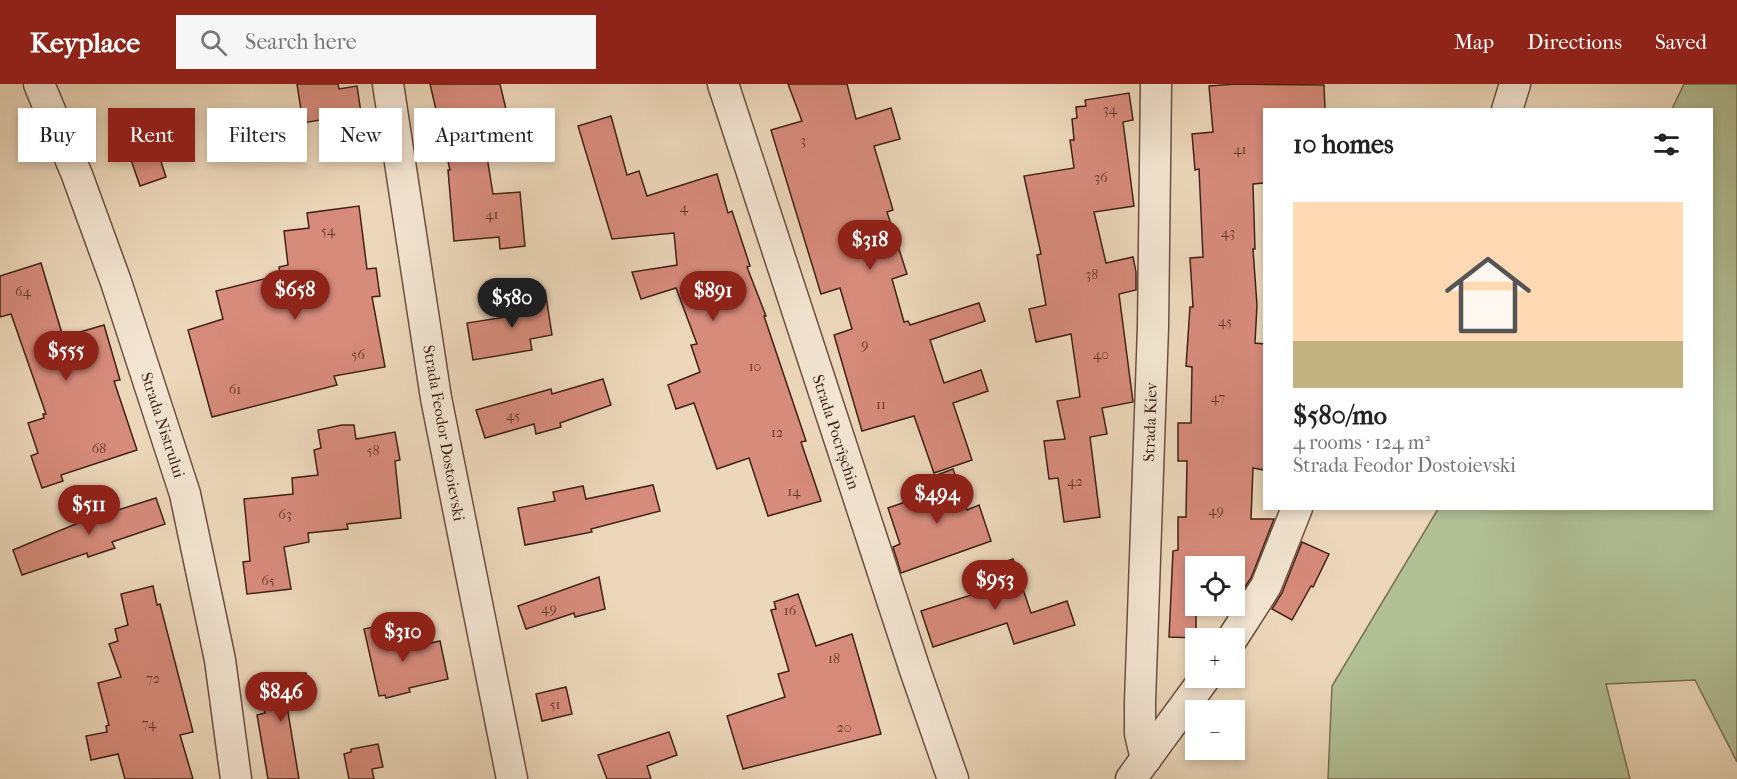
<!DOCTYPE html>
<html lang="en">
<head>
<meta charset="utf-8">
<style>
  :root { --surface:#fff; --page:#f6f6f6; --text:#222; --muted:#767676; --accent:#8f2418 }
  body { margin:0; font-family:"IM FELL French Canon",serif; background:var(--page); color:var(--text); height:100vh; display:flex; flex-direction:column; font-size:22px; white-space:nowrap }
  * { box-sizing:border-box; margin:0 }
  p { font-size:20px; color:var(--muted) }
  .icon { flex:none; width:33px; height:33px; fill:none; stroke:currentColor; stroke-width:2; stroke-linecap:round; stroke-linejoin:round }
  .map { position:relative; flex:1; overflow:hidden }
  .sheet { position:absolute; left:1263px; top:24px; width:450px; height:402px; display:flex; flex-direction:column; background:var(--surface); border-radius:0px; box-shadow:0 3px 9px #0003 }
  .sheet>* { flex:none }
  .top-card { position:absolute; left:18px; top:24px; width:570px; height:54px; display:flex; gap:12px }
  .tools { position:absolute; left:1185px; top:472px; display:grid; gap:12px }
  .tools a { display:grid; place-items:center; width:60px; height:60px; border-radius:0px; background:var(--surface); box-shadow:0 3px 9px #0003; font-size:30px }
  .price { position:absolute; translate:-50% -51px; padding:0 14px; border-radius:21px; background:var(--accent); color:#fff; font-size:20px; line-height:39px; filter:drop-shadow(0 2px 3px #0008) }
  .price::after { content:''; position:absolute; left:50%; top:36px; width:18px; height:14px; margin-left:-9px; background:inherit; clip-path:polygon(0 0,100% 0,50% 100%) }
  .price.active { background:#222; color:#fff }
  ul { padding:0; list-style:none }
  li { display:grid; align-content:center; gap:12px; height:318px; padding:0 30px }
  li span { display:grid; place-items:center; height:186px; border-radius:0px; color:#555 }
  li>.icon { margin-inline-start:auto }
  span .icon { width:108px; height:108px; fill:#fffc; stroke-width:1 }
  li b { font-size:26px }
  h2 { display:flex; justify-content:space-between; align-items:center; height:72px; padding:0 30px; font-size:26px }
  .chip { padding:0 21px; border-radius:0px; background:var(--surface); box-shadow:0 3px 9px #0003; font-size:21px; line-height:54px }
  .chip.active { background:var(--accent); color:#fff }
  header { display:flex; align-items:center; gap:36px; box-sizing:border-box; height:84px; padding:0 30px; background:var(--accent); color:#fff }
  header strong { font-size:28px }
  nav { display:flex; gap:33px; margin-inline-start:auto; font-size:21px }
  .search { width:420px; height:54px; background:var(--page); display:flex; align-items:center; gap:15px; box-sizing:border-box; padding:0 21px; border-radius:0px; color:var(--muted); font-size:22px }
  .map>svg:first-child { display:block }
  .green { fill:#b1bf95; stroke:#797055; stroke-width:1.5 }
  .building { fill:#d78b7b; stroke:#412215; stroke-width:1.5 }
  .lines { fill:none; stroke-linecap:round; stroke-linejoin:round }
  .minor-casing { stroke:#6c4f3e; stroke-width:33 }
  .minor { stroke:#f3e5d2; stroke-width:30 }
  .labels { text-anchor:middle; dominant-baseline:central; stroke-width:4.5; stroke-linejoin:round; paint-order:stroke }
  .number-label { font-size:14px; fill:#663c2e }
  .street-label { font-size:16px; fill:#412215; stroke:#f3e5d2 }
</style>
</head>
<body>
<header>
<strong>Keyplace</strong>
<div class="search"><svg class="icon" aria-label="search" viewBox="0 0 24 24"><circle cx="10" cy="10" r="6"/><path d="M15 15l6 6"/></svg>Search here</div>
<nav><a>Map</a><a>Directions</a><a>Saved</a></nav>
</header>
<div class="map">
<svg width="1737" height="695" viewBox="0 0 1737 695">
  <rect width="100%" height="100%" fill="#ecd7ba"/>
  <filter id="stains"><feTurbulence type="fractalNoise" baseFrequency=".00333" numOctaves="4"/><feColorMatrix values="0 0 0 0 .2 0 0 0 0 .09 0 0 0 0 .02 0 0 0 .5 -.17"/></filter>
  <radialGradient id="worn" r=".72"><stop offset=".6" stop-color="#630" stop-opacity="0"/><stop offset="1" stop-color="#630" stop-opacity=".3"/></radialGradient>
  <path class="green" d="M1684,0H1737V678L1695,596L1606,600L1630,695H1328L1332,602L1438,425L1712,424V26L1672,25Z"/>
  <g class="building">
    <path d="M297,0H338L339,5L357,2L361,29L303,39Z"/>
    <path d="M430,0H500L515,63L487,73L493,110L520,108L525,162L500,165L499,153L454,157L448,86H450Z"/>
    <path d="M788,0H847L856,35L891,24L900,55L874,62L893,126L887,128L907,190L892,195L904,238L908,237L910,241L979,219L985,237L930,256L944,299L981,286L988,307L953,319L972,376L934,389L914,332L862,347L834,251L852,245L840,204L821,210L771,46L802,37Z"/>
    <path d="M1236,0L1324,1L1325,26H1264V99L1253,100L1255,165H1253L1257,221L1255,259L1264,260V386L1253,384L1251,435H1274L1251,494L1234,519V483H1196V554L1169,553L1173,467L1178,466V433H1186L1187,377H1178V339H1191L1192,283L1186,282L1190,223H1193L1190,174L1203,173L1199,85L1195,86L1192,50L1213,48L1209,2Z"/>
    <path d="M1129,9L1133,36L1123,38L1134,122L1094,128L1106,179L1133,173L1136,188V206L1119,210L1133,318L1102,324L1107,350L1090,353L1100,433L1064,438L1058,394L1049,395L1044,357L1065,355L1057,317L1080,313L1071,250L1036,258L1029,225L1046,221L1037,171L1041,170L1024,92L1074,84L1070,56H1074L1072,35L1077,34L1076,23L1086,22L1085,16Z"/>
    <path d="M611,32L627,91L639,87L647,112L717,90L728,129L732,127L750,182L747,183L766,232H764L806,357L801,358L821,417L768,432L749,374L717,385L694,319L676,325L668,301L700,288L691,261L697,260L676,204L641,215L632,188L677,181L674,149L612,155L578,42Z"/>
    <path d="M157,65L166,93L140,102L130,73Z"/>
    <path d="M359,122L367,185L376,184L380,212L372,213L385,283L334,292L337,301L212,333L188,246L223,235L216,207L280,191L279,183L288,181L284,147L309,144L307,129Z"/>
    <path d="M41,179L63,253L104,241L120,296L114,297L137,366L61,391L63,397L42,404L31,372L38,369L28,339L44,334L43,330H46L11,230L0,233V192Z"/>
    <path d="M545,206L552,251L530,255L532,266L473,276L467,239L524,230L520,210Z"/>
    <path d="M603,295L611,321L560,339L561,343L536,350L534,340L485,354L476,326L551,305L552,310Z"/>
    <path d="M342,341H354L356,355L395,348L400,376L395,377L401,434L347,440L348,445L308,449L309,458L284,463L291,505L247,510L243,478L250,477L244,415L293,410L292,394L318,391L314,366L321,364L318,346Z"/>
    <path d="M953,385L967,426L979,421L991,457L901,489L893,463L900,460L888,424L931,409L926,395Z"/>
    <path d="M653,401L660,427L591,445L592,448L525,461L518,424L555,417L553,408L583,402L586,415Z"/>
    <path d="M156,414L165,440L112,458L115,464L88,473L87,469L22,491L13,466L83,437Z"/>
    <path d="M1302,458L1329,470L1313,503L1311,502L1292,536L1272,525L1282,509Z"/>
    <path d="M1013,475L1031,529L1067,517L1075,541L1014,560L1007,539L933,563L921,527L987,506L981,486Z"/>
    <path d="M599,493L605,525L575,533L574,529L526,545L518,522Z"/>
    <path d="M153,502L157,521L160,520L193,648L180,651L193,695H125L118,670L91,676L86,652L107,648L106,642L109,641L98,599L121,593L109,560L118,557L115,545L128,541L121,510Z"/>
    <path d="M798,510L816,562L852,550L881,650L743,685L727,632L785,613L778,590L789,587L771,526L776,525L774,518Z"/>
    <path d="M392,539L398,566L440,557L448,595L409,604L410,608L386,614L385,611L379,612L364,545Z"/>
    <path d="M296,589H306L311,617L287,622L299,695H268L257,631L265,629L259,595Z"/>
    <path d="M566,603L572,630L542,637L536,610Z"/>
    <path d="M669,648L677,671L647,682L651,695H607L598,671Z"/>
    <path d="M378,660L383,683L372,685L374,695H349L344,670L351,668V665Z"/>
  </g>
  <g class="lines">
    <defs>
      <g id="minor">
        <path d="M39,0L77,91L116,198L185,410L220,576L236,695"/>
        <path d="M388,0L436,314L512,695"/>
        <path d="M723,0L915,586L953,695"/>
        <path d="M1507,26L1515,0"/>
        <path d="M1232,555L1266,502L1297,424"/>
        <path d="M1146,675L1140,650V618L1153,243L1156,0"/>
        <path d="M1131,695L1205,594"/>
      </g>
    </defs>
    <use href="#minor" class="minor-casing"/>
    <use href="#minor" class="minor"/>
  </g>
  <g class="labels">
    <g class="number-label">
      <text x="1110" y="25">34</text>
      <text x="803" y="56">3</text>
      <text x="1240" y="65">41</text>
      <text x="1101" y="93">36</text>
      <text x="684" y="123">4</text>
      <text x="492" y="130">41</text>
      <text x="328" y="146">54</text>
      <text x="1228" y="148">43</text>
      <text x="1092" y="190">38</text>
      <text x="23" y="207">64</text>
      <text x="1225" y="237">45</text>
      <text x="865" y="260">9</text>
      <text x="358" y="270">56</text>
      <text x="1101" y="270">40</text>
      <text x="755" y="282">10</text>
      <text x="235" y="305">61</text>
      <text x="1218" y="313">47</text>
      <text x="881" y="320">11</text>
      <text x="513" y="331">45</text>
      <text x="777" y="348">12</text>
      <text x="99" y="364">68</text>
      <text x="373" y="366">58</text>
      <text x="1075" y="397">42</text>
      <text x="794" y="407">14</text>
      <text x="1216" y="426">49</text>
      <text x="285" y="430">63</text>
      <text x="268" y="496">65</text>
      <text x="549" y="524">49</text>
      <text x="790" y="526">16</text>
      <text x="834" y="574">18</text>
      <text x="153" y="594">72</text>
      <text x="555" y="620">51</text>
      <text x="149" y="639">74</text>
      <text x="844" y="643">20</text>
    </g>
    <g class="street-label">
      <text transform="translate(1150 338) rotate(-88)">Strada Kiev</text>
      <text transform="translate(163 341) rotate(72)">Strada Nistrului</text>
      <text transform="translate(836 348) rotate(72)">Strada Pocrîșchin</text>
      <text transform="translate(444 349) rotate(80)">Strada Feodor Dostoievski</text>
    </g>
  </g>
  <rect width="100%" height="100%" filter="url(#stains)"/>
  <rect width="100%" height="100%" fill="url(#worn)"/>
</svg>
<div class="tools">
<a><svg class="icon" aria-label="locate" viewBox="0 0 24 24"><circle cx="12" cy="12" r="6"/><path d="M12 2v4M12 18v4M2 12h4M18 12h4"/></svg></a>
<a>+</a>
<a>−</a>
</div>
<b class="price" style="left:870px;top:187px">$318</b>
<b class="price" style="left:295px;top:237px">$658</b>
<b class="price" style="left:713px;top:238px">$891</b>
<b class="price active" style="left:512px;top:245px">$580</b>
<b class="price" style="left:66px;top:298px">$555</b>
<b class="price" style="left:937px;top:441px">$494</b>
<b class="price" style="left:89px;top:452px">$511</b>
<b class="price" style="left:995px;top:527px">$953</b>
<b class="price" style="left:403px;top:579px">$310</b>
<b class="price" style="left:281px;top:639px">$846</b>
<div class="top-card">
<a class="chip">Buy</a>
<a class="chip active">Rent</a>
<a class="chip">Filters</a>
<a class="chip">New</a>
<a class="chip">Apartment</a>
</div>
<section class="sheet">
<h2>10 homes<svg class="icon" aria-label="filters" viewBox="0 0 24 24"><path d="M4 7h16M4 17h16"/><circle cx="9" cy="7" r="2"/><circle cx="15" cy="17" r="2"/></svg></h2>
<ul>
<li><span style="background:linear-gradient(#ffd9b3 75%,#c2b280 0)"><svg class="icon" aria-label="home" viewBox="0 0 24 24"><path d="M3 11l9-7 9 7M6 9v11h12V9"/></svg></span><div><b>$580/mo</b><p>4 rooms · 124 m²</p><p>Strada Feodor Dostoievski</p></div></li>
</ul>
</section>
</div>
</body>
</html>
